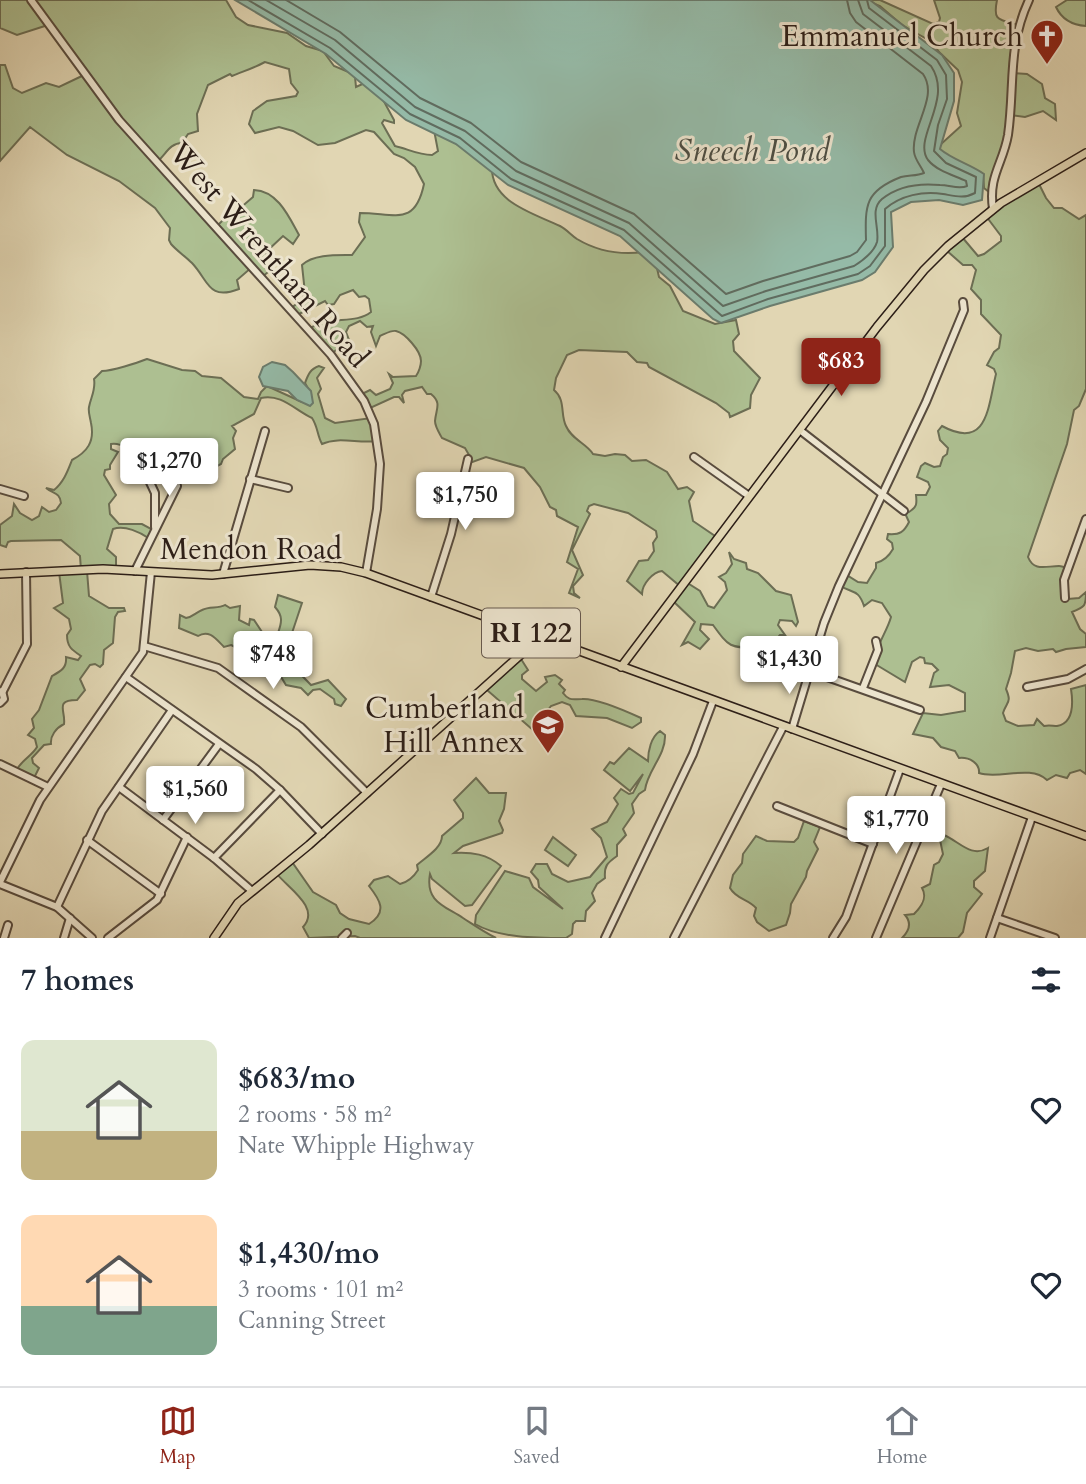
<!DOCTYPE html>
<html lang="en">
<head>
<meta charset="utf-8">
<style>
  :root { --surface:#fff; --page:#f2f2f3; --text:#1f2937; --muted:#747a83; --line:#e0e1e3; --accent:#8f2418 }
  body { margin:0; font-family:Cardo,serif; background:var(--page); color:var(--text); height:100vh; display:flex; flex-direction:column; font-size:26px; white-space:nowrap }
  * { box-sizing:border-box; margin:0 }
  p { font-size:23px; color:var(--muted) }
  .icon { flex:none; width:38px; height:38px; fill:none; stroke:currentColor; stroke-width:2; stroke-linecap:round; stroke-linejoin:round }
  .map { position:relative; height:938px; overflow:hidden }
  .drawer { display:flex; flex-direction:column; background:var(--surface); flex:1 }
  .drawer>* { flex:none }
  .price { position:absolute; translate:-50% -60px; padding:0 16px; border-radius:7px; background:#fff; color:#222; font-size:23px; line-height:46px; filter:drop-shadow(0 2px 4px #0008) }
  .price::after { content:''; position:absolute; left:50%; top:42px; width:21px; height:16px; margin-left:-10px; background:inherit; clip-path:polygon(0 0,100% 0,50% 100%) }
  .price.current { background:var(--accent); color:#fff }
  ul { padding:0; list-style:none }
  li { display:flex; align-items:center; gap:21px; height:175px; padding:0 21px }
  li span { display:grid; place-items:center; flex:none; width:196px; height:140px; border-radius:14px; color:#555 }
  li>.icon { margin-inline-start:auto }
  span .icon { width:84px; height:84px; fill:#fffc; stroke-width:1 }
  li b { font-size:30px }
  h2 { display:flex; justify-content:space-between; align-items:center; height:84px; padding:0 21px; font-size:30px }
  .menu { display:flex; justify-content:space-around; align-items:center; height:98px; border-top:2px solid var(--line); background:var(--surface); font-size:19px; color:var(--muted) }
  .menu a { display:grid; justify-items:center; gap:4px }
  .menu .current { color:var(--accent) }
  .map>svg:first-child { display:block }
  .green { fill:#adbf91; stroke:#6c6e54; stroke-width:2 }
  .water { fill:#95baa7; stroke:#6b7c6d; stroke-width:2 }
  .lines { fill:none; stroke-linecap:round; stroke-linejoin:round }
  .shore { stroke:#606c5f; stroke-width:2 }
  .minor-casing { stroke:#594c3e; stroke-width:10 }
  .major-casing { stroke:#2c1e17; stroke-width:10 }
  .minor { stroke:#ece4ce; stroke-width:6 }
  .major { stroke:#e1d6b3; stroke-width:7 }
  .labels { text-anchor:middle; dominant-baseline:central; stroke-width:6; stroke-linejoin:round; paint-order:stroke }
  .shield { fill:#ece4ce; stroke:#66594e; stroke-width:2 }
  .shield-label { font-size:28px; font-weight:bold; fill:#2c1e17 }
  .poi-label { font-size:30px; fill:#2c1e17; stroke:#ece4ce; text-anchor:end }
  .street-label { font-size:30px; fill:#2c1e17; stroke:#ece4ce }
  .water-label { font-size:32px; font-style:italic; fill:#4c4d42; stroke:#ece4ce }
</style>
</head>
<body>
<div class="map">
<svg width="1086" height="938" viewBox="0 0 1086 938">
  <rect width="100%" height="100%" fill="#e1d6b3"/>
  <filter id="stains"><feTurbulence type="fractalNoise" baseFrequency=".00286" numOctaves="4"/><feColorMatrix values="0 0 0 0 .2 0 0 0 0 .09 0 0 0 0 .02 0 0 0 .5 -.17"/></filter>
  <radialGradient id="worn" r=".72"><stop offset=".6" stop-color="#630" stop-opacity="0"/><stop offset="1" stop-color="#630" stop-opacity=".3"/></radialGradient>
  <g class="green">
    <path d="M0,0H226L236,17L248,25L287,33L306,46L323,51L334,66L351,73L355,77L356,87L369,81L374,83L394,120V123L384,120L382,123L395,146C408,149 418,155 432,155L438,151L434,130L492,166C490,202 533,213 560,226C566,229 571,235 577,239C597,251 621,255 644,252L656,264L659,277L670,286L683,311L715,324L736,320L739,334L733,341L734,351L760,378L751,395L750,408L730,417L729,413L716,403L649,367L647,363L637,362L627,352L579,350L567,355L556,378L554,390C566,400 560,414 566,426C572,440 586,443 593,454L605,456L615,454L625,455L632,461L646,460L667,472L678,489L687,487L694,492L689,501L693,521L718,538L686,582L700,591L708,606L714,608L727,590L725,582L719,577L726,573L732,564L729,552L734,559L746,563L747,569L758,573L776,591L791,595L798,622L796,626L792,621L780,620L778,625L785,635H780L773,643V648L782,656L767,662L757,648C730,648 729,647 713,625L701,624L700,630L709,639L700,649L688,642L682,645L695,622L672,600L681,587L662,571C653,572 642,584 642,594L627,581L639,561L648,560L654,551L653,543L657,537L656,531L628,513L594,504L589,506L587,511L590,514L572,550L583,575L573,586L574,593L580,598L569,593L578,569L567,562L578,527L557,516L556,510L550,507L540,487L524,468L486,457L467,464L469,455L465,448L442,438C440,434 435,427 435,421C436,409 442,403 431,394H427L422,387L405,391L402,395L404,403L399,397H394L368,409L360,395L370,390L376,395L390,389L393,383L389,374L393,377L416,376C419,372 421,365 421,361C421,351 405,333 396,331C391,330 385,334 380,336L376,346L371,332L373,326L367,327L360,321L349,326L346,332L349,340L331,354L309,329C328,315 355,325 371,312L369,299L365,296L359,297L353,290L340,295L334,304L328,305L325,301L297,315L291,308L302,300L305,293L302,265C313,254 336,255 352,255L365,237L359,222L360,213C395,213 415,227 424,184L415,167L404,158L394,154L374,132L366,130L335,143L318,145L293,131L279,127L255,133L249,124L253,111L267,101L296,96L298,92L291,83L289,69L265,62C254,68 244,71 232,76L230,74L208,85L197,114L198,131L188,134L182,143C170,143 166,154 158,161L217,226L224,219L237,214L239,209L253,197L254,190C278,191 289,217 299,235L293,244L283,236L266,252V256L273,268L262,277L252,267L237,280L239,289C208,301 209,281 192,263C185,256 177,251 171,244L169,240L170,228L155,208L119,181L67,155L30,127L0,161V65H5L13,88L22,93L46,83L59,87L84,75L48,25L17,35L0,28Z"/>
    <path d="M865,0H880L933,24L939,22L940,18L934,0H997C993,20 997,19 1017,25L1011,51L1014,73L1027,74L1042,84L1045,98L1055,104L1056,120L1043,111L1025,117L1010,115L1007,139L989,192L984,188L983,174L952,163L939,149L940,145L961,126L957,113L962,82L958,70L939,52L932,42L902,25L880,6Z"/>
    <path d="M1067,0H1086V26C1072,25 1062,20 1056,7Z"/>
    <path d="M1038,182L1046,198L1054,208H1062L1079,219L1086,215V389L1079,406L1074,410L1067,444L1028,557C1034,572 1046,566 1059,566C1063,566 1066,568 1070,570L1067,582L1068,599L1079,598L1086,592C1086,606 1085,607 1072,612L1080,629L1086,634V647L1066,649L1056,652L1053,649L1038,651L1026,648L1015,651L1011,673L1006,689C1012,703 1007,701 1003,713L1006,721L1018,726L1034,725L1037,719L1044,726C1049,725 1053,726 1057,726C1074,723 1073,702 1071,689L1086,685V774L1080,770L1070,773L1067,778L1056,775L1047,780C1030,764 999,780 979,773C980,763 969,757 959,758L955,751L941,747L933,738L913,734L923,713L941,715L965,711V693L949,685L930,687L934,673L938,670L932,664L925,663L924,658L920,657L912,662L905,682L875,664C874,648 887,632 891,617L882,603L872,600L864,606C858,588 852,594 839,585L845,574L858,582L867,583L876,568V563C884,561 889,556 893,549L892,543L887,539L888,534C900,535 904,532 909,522L904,511L909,512C917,507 917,504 916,495H926L930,487L928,482L917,477L921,466L925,463L934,467L940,466L943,457L947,454L948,448L940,440L938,431L942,426C988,451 988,406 996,374L994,369L987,365L994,352L999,348L1001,335L981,314V300L971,289L976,270L972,265H963L946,250L962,237L978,256L984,254L1001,241V236L986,216Z"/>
    <path d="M147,359L182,370L195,371L202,376L221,378L244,397L258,399L261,392L267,386L302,402L311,394L305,383C308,375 310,369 319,366L324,368L317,378L321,389L318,394L325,418L335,423L371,418L377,441C359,444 339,436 322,444C317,435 318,427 312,418C296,411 281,393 261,398L254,414L232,426L236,431L233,438L235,449L223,459L221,464L200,475L184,467V460L189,450L187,446L181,448L183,453L180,455L174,448L161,452L156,461L152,458L140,460C137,452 120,442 111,444V449L118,452L110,465V469L105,470L104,475L116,495L109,504L110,514L119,524H142L155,531L150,539C140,532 125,525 113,529L107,549L116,557V570L87,571L89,596L109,608H124L125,611L118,612L115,617L113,643L104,650L103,664L100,667L95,664L90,665L80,679L85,690L77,700C54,700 66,711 64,724C56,728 50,736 51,744L44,745L32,758L33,763L39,768L33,780L16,771C22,759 31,757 37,747L35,739L28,735L34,728L32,719L39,710L52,676C61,671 67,668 66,657L78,660L81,656C72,650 67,647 67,635L71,629L69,619L54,608L63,603L59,572L81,570L80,556L61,540L11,541L8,542L6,547L0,545V525L12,516L14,504L20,513L32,520L39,516L42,507L49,512L56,510L61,503C60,492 53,494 46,488L54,490C64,482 68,470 72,460C87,452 95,442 91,423C90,417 88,412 89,407C91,397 96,389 94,379L102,371C112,371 137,363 147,359Z"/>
    <path d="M278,595L302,603L290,639L291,644L283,651V656L311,685L328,680L346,699L341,706L335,704L334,699L320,689L313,690L308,695L301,688L286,685L275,667H264C257,657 242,650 231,645L224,647C216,639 209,629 198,636L179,628L180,615L186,618C193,617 195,613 202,610C210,606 218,609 225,605L230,608L240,606L239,620L249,625L250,619L254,620L264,635L278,633C282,622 283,616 275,607Z"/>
    <path d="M521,659L528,670L522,675V679L536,691L547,682L545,677L555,675L562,680L559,684L565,690L563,693C569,701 572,699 582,699C597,698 628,712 641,718V722L632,728L607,718L576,716L570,705L562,702L551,706L533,730L487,690Z"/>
    <path d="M660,731L665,735C666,755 647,771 645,790L639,794L632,804L634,813L623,829L626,835L617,845V856C607,863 604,866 605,878L597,884L592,893L595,901L586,911L585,921H576L573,924L572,934L566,938C536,938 499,938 475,924L476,915L505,871L529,878L533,887L563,909L539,887L538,880L531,872L536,864H547L552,874L568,882L590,877L607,857L601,838L592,829L607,822L618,804L614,798L621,789L629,794L633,793L643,774L630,791L604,770L610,762L614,764L629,748L648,761C648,751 651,737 660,731Z"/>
    <path d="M476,778L489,793H506L504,809L499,821L503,830L502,833L463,846L454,853C472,852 487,854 501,866L472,905L465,906L432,879L430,874C425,902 445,906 463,918C474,925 484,932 496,938H360L355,936L309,938L303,927C321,908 288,888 277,874L292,862L313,892L336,905L340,913L349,919L369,924C388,912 380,900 369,886L374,880L388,876L400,884C408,882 413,878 418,870L417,865C426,857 442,848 442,836L463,818V813L454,800Z"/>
    <path d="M804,821L820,827L814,842L818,849L807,871L806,877L791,904L790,913L786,925L769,931L757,922L754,916L756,908C748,899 736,899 730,888L733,875L742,863L743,854L756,836L767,841L794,842L798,838Z"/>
    <path d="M944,835C960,842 971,858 988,848L985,871L974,881V887L982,894L967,913L963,932L958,938H902C909,931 912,923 905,915L914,914C921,907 928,898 922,888L930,884L934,865L939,862L943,854L940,840Z"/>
    <path d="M553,837L576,855L568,866L545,850Z"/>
  </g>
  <g class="water">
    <path d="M235,0H870L942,55L954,73V101L940,149C953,160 970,164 984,174L982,200L963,205L939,200L911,202L891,212L893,247L875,272L862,280L770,306L721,323L713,319L620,236L508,185L456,144L406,120L326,54Z"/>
    <path d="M272,362L285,365L293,372L311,391L313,403L310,406L297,400L288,391L263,386L259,377L263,367Z"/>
  </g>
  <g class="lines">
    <g class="shore">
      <path d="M248,0L330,48L410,114L460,138L511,179L624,230L722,316L768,299L858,274L870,266L885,246V209C901,195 923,191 943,194C955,196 964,199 975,193L976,177L946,163L934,151L938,125L947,99L946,75L937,60L869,8L867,0"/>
      <path d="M266,0L335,40L415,107L465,131L516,171L629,223L723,306L766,291L854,266C862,261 874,252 877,242C880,228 869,210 882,199C898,186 920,183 940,185C950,185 959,190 967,186L966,181C953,175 937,171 928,160C912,138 954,100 931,66L863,14L858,0"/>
      <path d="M286,0L340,32L420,98L471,123L521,162L634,214L726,294L763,281L850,256L857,252L866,240C865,205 865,191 901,177C909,175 917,176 924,173C921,166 915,160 914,152C911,126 939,97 923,74L856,22L850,13L847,0"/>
    </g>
    <defs>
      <g id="minor">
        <path d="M31,0L119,120L331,355L364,401L374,424L380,464L377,509L366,573"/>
        <path d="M993,209C988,176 1003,164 1008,135C1015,86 1007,47 1029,0"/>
        <path d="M801,431L904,511"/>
        <path d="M694,457L749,496"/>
        <path d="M147,476L155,493V527"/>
        <path d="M250,479L288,488"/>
        <path d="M0,489L24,496"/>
        <path d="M135,571L177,486"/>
        <path d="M223,574L265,431"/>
        <path d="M431,597L451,534L468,459"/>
        <path d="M1065,598L1064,580L1086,519"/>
        <path d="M144,646L218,668L301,727L367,793"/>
        <path d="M810,671L920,710"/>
        <path d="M126,677L256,769L280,790L322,834"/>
        <path d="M1027,687L1068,679L1086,669"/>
        <path d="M863,688L878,650L876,641"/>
        <path d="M3,691L27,644L26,572"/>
        <path d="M0,703L4,699L2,691"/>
        <path d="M792,729L824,623L839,586L926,402L964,310L963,302"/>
        <path d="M0,764L48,787"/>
        <path d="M119,787L214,858L252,891"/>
        <path d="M777,806L873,844"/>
        <path d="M163,820L219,744"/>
        <path d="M87,840L161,894"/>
        <path d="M214,858L280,790"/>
        <path d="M0,882L40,800L143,652L151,572"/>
        <path d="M0,884L57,907L92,938"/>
        <path d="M57,907L102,811L172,710"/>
        <path d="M997,918L1055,938"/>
        <path d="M4,938L8,925"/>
        <path d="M64,938L70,918"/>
        <path d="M108,938L157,900L187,837"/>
        <path d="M342,938L347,933"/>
        <path d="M605,938L693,754L713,701"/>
        <path d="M674,938L783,727"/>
        <path d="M833,938L846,917L900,769"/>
        <path d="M876,938L941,784"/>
        <path d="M990,938L1032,817"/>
      </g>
      <g id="major">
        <path d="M0,574L103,569L212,575L310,565L341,567L366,573L1086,836"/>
        <path d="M621,667L877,327L924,270L948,246L1001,203L1086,153"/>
        <path d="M214,938L238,903L309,845L527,649L535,642L537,635"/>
      </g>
    </defs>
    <use href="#minor" class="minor-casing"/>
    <use href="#major" class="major-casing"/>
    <use href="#minor" class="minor"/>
    <use href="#major" class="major"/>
  </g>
  <defs>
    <symbol id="church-pin" viewBox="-11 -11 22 30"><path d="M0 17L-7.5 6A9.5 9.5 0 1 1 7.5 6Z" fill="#8f2418" stroke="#ece4ce"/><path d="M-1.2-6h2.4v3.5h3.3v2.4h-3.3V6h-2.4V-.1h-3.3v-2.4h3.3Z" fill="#fff"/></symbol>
    <symbol id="school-pin" viewBox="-11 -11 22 30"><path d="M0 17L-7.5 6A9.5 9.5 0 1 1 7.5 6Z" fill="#8f2418" stroke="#ece4ce"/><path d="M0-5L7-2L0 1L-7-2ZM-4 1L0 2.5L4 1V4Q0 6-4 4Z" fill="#fff"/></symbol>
  </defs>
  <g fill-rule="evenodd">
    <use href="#church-pin" x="1028" y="17" width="38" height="52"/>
    <use href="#school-pin" x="529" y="706" width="38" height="52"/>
  </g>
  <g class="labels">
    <rect class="shield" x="482" y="608.5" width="98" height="49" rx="5"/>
    <g class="shield-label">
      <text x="531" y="633">RI 122</text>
    </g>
    <g class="poi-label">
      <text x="1023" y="36">Emmanuel Church</text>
      <text x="524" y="708">Cumberland<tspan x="524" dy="34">Hill Annex</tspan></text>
    </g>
    <g class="street-label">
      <text transform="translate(269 255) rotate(49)">West Wrentham Road</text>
      <text x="251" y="549">Mendon Road</text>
    </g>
    <g class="water-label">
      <text x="752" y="151">Sneech Pond</text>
    </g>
  </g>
  <rect width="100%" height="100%" filter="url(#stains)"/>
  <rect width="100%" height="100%" fill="url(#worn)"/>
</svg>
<b class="price current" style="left:841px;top:398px">$683</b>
<b class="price" style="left:169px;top:498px">$1,270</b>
<b class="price" style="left:465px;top:532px">$1,750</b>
<b class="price" style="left:273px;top:691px">$748</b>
<b class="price" style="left:789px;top:696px">$1,430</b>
<b class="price" style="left:195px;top:826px">$1,560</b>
<b class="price" style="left:896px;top:856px">$1,770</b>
</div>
<section class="drawer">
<h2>7 homes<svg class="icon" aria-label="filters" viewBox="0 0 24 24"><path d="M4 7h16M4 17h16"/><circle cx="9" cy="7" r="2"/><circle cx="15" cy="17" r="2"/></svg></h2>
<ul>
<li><span style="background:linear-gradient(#dfe7d0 65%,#c2b280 0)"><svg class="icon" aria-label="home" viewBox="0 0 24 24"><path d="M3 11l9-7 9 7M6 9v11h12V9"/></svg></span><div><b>$683/mo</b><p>2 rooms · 58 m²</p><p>Nate Whipple Highway</p></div><svg class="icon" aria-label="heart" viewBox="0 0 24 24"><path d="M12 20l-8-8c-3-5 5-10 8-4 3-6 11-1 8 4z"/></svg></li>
<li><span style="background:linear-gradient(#ffd9b3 65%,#7fa58c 0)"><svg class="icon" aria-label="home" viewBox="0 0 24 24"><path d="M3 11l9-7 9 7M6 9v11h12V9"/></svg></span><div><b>$1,430/mo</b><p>3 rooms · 101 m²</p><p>Canning Street</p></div><svg class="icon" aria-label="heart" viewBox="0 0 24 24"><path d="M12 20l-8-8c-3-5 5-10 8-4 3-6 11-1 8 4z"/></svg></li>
</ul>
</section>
<nav class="menu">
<a class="current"><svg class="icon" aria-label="map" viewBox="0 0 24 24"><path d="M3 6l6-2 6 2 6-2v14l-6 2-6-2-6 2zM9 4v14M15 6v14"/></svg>Map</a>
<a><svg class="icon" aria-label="saved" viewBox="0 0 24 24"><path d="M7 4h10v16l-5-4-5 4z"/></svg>Saved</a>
<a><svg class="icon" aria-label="home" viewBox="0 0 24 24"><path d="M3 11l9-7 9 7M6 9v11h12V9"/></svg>Home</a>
</nav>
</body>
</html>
